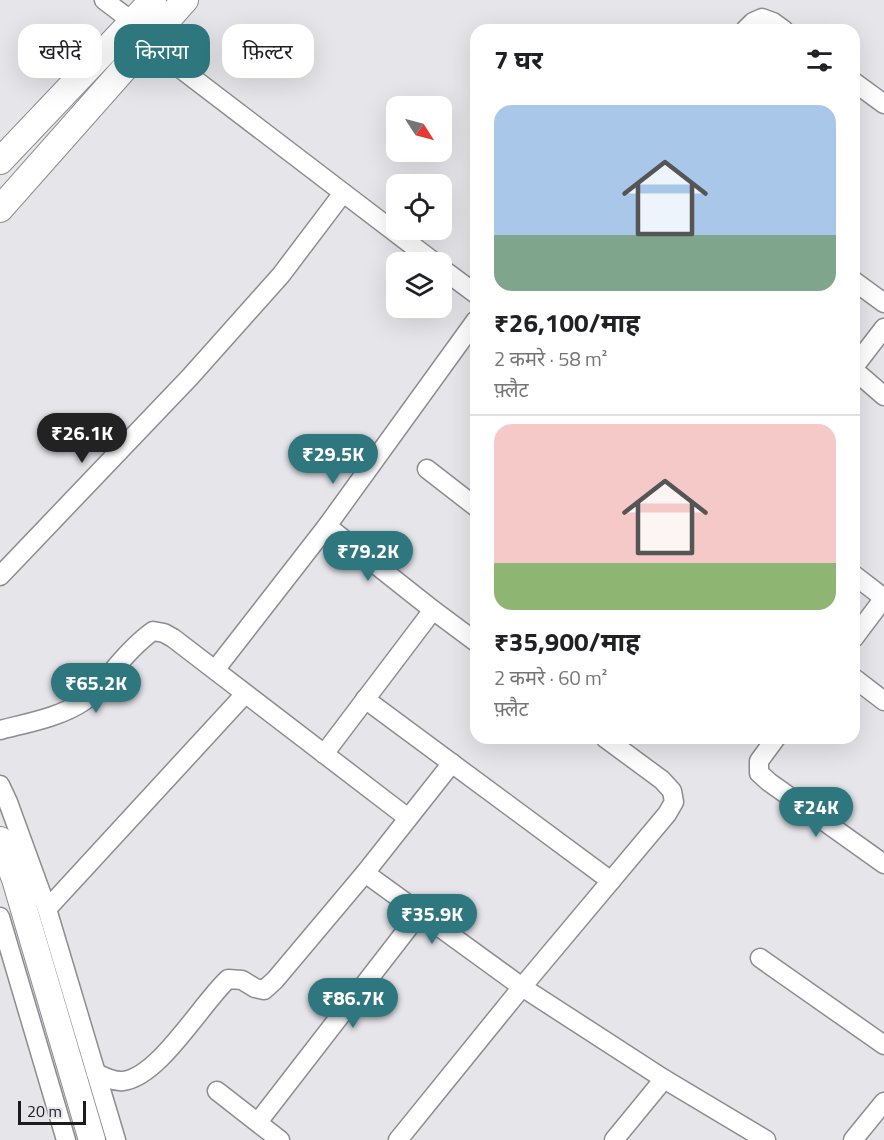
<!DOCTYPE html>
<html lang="hi">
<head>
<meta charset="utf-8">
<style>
  :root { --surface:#fff; --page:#f6f6f6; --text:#202124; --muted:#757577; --line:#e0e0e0; --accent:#2e777e }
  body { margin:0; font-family:"Titillium Web","Noto Sans Devanagari",sans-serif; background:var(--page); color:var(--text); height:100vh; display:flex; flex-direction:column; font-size:22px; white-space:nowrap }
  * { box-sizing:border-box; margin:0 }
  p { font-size:20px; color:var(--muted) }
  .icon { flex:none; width:33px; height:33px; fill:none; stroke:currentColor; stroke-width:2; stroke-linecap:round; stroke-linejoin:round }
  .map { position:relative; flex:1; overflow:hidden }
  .sheet { position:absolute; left:470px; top:24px; width:390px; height:720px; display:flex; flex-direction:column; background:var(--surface); border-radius:18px; box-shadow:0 6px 24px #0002 }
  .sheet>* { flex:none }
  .banner { position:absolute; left:18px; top:24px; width:362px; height:54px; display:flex; gap:12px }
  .needle { width:39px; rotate:126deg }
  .fabs { position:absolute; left:386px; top:96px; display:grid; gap:12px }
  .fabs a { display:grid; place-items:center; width:66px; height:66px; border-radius:12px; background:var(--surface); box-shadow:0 6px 24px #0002; font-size:30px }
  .scale { position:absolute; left:18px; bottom:15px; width:68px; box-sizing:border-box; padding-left:6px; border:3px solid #1c1c1e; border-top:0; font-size:16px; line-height:21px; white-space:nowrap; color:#1c1c1e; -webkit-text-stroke:4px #e5e5ea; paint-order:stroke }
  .price { position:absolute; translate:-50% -51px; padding:0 14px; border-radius:21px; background:var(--accent); color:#fff; font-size:20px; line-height:39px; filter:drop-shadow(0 2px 3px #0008) }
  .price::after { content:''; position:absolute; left:50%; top:36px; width:18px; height:14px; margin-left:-9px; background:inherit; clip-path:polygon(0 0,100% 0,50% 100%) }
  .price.current { background:#222; color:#fff }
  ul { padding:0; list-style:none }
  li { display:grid; align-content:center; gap:12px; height:318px; padding:0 24px }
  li+li { border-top:2px solid var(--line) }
  li span { display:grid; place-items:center; height:186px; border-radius:18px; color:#555 }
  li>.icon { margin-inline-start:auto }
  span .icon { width:108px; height:108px; fill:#fffc; stroke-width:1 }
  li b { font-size:26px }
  h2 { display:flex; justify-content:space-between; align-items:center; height:72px; padding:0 24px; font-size:26px }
  .pill { padding:0 21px; border-radius:18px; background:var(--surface); box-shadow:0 6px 24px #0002; font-size:21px; line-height:54px }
  .pill.current { background:var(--accent); color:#fff }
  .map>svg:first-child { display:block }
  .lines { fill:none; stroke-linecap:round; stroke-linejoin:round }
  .minor-casing { stroke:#8c8c91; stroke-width:21 }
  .secondary-casing { stroke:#8c8c91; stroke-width:28 }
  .minor { stroke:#fff; stroke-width:18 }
  .secondary { stroke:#fff; stroke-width:26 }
</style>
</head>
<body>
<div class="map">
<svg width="884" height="1140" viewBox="0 0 884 1140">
  <rect width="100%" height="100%" fill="#e5e5ea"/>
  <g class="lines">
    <defs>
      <g id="minor">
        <path d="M104,0L133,22"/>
        <path d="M745,30L753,22L762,18L773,22L784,30"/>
        <path d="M147,43L434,262"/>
        <path d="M854,82L884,104"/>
        <path d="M441,268L476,294"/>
        <path d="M854,281L884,303"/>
        <path d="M854,367L884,328"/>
        <path d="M854,370L884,396"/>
        <path d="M427,469L476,507"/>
        <path d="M327,526L433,610L476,642"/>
        <path d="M854,575L884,598"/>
        <path d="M0,576L190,377L281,275L343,193"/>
        <path d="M854,638L884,598"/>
        <path d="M215,670L327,526L476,320"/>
        <path d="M854,678L884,701"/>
        <path d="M365,699L611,881"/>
        <path d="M0,730C27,723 61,717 84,701C94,694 101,683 110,674C123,658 136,643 153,631L164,633L173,638L408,818"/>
        <path d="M776,738L759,761V773L769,782L884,864"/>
        <path d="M324,754L433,610"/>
        <path d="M0,785L8,802L47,909L116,1140"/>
        <path d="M365,873L522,987L664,1079L766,1140"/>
        <path d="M47,909L245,694"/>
        <path d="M0,917L66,1140"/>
        <path d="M760,958L884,1045"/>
        <path d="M96,1073C104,1077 114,1082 123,1081C159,1077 201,1004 228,979L242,980L255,988L264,990L275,980L365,873L452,763"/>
        <path d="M217,1091L280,1140"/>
        <path d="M258,1122L419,914"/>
        <path d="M398,1140L522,987L667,814L674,802L672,791L662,780L605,738"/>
        <path d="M614,1140L664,1079"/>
        <path d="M853,1140L884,1102"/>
      </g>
      <g id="secondary">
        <path d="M0,161L153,0"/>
        <path d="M0,209L185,0"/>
        <path d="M0,840L15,879L92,1140"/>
      </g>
    </defs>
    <use href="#minor" class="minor-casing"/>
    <use href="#secondary" class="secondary-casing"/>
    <use href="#minor" class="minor"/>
    <use href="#secondary" class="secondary"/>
  </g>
</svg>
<div class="fabs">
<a><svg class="needle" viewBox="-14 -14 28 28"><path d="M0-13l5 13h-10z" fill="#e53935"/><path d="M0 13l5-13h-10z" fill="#757577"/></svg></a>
<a><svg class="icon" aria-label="locate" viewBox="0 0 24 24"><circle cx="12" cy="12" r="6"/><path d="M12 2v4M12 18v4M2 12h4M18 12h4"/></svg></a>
<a><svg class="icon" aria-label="layers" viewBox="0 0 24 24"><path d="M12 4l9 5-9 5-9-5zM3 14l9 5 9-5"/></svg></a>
</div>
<div class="scale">20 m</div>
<b class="price current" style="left:82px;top:464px">₹26.1K</b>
<b class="price" style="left:333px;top:485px">₹29.5K</b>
<b class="price" style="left:368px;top:582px">₹79.2K</b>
<b class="price" style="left:96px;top:714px">₹65.2K</b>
<b class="price" style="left:816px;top:838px">₹24K</b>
<b class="price" style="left:432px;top:945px">₹35.9K</b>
<b class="price" style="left:353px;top:1029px">₹86.7K</b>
<div class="banner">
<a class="pill">खरीदें</a>
<a class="pill current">किराया</a>
<a class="pill">फ़िल्टर</a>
</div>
<section class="sheet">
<h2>7 घर<svg class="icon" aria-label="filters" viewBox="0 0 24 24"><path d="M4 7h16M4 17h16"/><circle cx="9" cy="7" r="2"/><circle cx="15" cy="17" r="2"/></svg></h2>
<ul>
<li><span style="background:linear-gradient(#a9c7e8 70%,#7fa58c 0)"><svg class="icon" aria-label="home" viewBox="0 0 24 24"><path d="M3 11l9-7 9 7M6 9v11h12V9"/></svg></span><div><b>₹26,100/माह</b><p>2 कमरे · 58 m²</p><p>फ़्लैट</p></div></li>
<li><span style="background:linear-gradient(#f6c9c9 75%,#8fb573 0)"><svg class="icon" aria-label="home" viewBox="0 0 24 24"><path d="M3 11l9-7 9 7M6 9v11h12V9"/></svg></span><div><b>₹35,900/माह</b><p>2 कमरे · 60 m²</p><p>फ़्लैट</p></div></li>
</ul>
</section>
</div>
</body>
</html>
